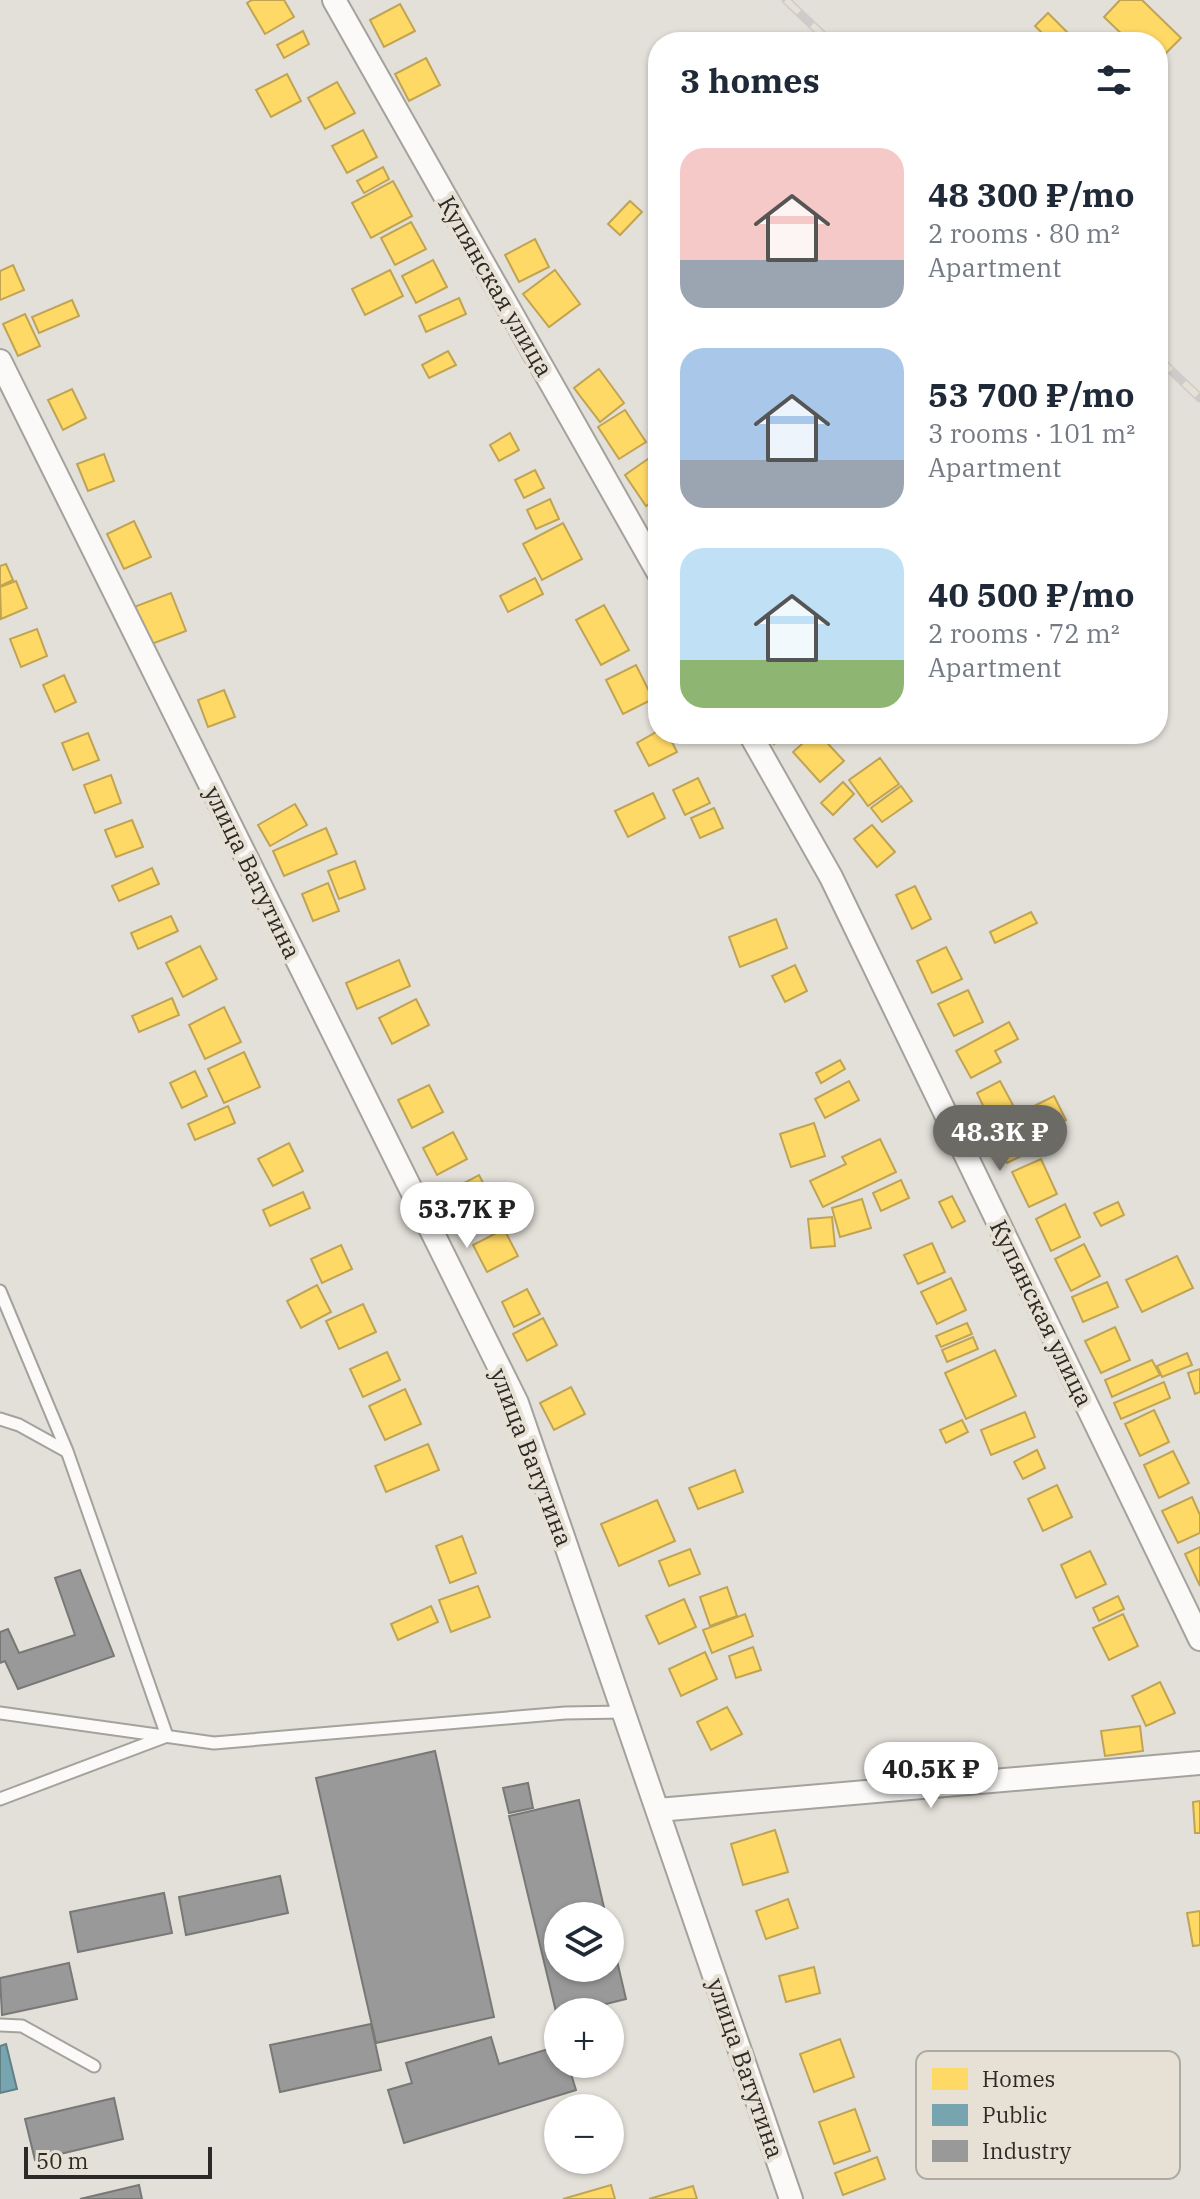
<!DOCTYPE html>
<html lang="en">
<head>
<meta charset="utf-8">
<style>
  :root { --surface:#fff; --page:#f2f2f3; --text:#1f2937; --muted:#747a83; --accent:#6c6a65 }
  body { margin:0; font-family:"IBM Plex Serif",serif; background:var(--page); color:var(--text); height:100vh; display:flex; flex-direction:column; font-size:30px; white-space:nowrap }
  * { box-sizing:border-box; margin:0 }
  p { font-size:26px; color:var(--muted) }
  .icon { flex:none; width:44px; height:44px; fill:none; stroke:currentColor; stroke-width:2; stroke-linecap:round; stroke-linejoin:round }
  .map { position:relative; flex:1; overflow:hidden }
  .drawer { position:absolute; left:648px; top:32px; width:520px; height:712px; display:flex; flex-direction:column; background:var(--surface); border-radius:32px; box-shadow:0 2px 6px #0004 }
  .drawer>* { flex:none }
  .tools { position:absolute; left:544px; top:1902px; display:grid; gap:16px }
  .tools a { display:grid; place-items:center; width:80px; height:80px; border-radius:50%; background:var(--surface); box-shadow:0 2px 6px #0004; font-size:40px }
  .scale { position:absolute; left:24px; bottom:20px; width:188px; box-sizing:border-box; padding-left:8px; border:4px solid #2c2a26; border-top:0; font-size:22px; line-height:28px; white-space:nowrap; color:#2c2a26; -webkit-text-stroke:6px #e7e1d5; paint-order:stroke }
  .price { position:absolute; translate:-50% -68px; padding:0 18px; border-radius:28px; background:#fff; color:#222; font-size:26px; line-height:52px; filter:drop-shadow(0 2px 4px #0008) }
  .price::after { content:''; position:absolute; left:50%; top:48px; width:24px; height:18px; margin-left:-12px; background:inherit; clip-path:polygon(0 0,100% 0,50% 100%) }
  .price.active { background:var(--accent); color:#fff }
  ul { padding:0; list-style:none }
  li { display:flex; align-items:center; gap:24px; height:200px; padding:0 32px }
  li span { display:grid; place-items:center; flex:none; width:224px; height:160px; border-radius:24px; color:#555 }
  li>.icon { margin-inline-start:auto }
  span .icon { width:96px; height:96px; fill:#fffc; stroke-width:1 }
  li b { font-size:34px }
  h2 { display:flex; justify-content:space-between; align-items:center; height:96px; padding:0 32px; font-size:34px }
  .map>svg:first-child { display:block }
  .homes { fill:#ffd966; stroke:#c0a453; stroke-width:2 }
  .public { fill:#76a5af; stroke:#608086; stroke-width:2 }
  .industry { fill:#999; stroke:#787876; stroke-width:2 }
  .lines { fill:none; stroke-linecap:round; stroke-linejoin:round }
  .service-casing { stroke:#a4a29c; stroke-width:15 }
  .minor-casing { stroke:#a4a29c; stroke-width:26 }
  .service { stroke:#fbfaf9; stroke-width:11 }
  .minor { stroke:#fbfaf9; stroke-width:22 }
  .rail-casing { stroke:#cdcccb; stroke-width:9 }
  .rail { stroke:#e7e1d5; stroke-width:6; stroke-dasharray:18; stroke-linecap:butt }
  .labels { text-anchor:middle; dominant-baseline:central; stroke-width:8; stroke-linejoin:round; paint-order:stroke }
  .street-label { font-size:24px; fill:#2c2a26; stroke:#e7e1d5 }
  .key { fill:#e7e1d5; stroke:#afaaa0; stroke-width:2 }
  .key-label { font-size:22px; fill:#2c2a26 }
</style>
</head>
<body>
<div class="map">
<svg width="1200" height="2199" viewBox="0 0 1200 2199">
  <rect width="100%" height="100%" fill="#e3e0d9"/>
  <g class="homes">
    <path d="M252,0H284L294,17L265,34L247,3Z"/>
    <path d="M1120,0H1142L1181,38L1158,61V42H1130L1104,17Z"/>
    <path d="M400,4L415,31L384,47L370,20Z"/>
    <path d="M1048,13L1069,34L1062,42H1051L1035,26Z"/>
    <path d="M303,31L309,44L284,58L277,45Z"/>
    <path d="M426,58L440,85L409,101L395,74Z"/>
    <path d="M287,74L301,101L271,117L256,90Z"/>
    <path d="M337,82L355,113L325,129L308,98Z"/>
    <path d="M363,130L377,157L347,173L332,146Z"/>
    <path d="M383,167L389,179L364,193L357,181Z"/>
    <path d="M393,181L412,216L371,238L352,203Z"/>
    <path d="M630,201L642,212L620,235L608,224Z"/>
    <path d="M411,222L426,249L395,265L381,238Z"/>
    <path d="M535,239L549,267L519,282L505,255Z"/>
    <path d="M433,260L447,287L416,303L402,276Z"/>
    <path d="M13,265L24,290L0,300V271Z"/>
    <path d="M390,270L403,296L365,315L352,289Z"/>
    <path d="M555,270L580,304L549,327L523,294Z"/>
    <path d="M459,298L466,314L426,332L419,316Z"/>
    <path d="M72,300L79,316L39,333L32,317Z"/>
    <path d="M25,314L40,346L18,356L3,324Z"/>
    <path d="M448,351L456,365L429,378L422,365Z"/>
    <path d="M599,369L624,403L600,422L574,388Z"/>
    <path d="M72,389L86,418L63,430L48,400Z"/>
    <path d="M625,410L646,442L619,459L598,427Z"/>
    <path d="M510,433L519,450L499,461L490,445Z"/>
    <path d="M104,454L114,481L88,491L77,464Z"/>
    <path d="M655,454L658,458V498L646,506L625,475Z"/>
    <path d="M535,470L544,488L524,498L515,480Z"/>
    <path d="M550,499L559,519L536,529L527,510Z"/>
    <path d="M134,521L151,557L124,569L107,534Z"/>
    <path d="M563,523L582,559L542,580L523,544Z"/>
    <path d="M6,564L13,580L0,586V566Z"/>
    <path d="M535,578L543,594L508,612L500,596Z"/>
    <path d="M16,581L27,608L1,619L0,587Z"/>
    <path d="M171,593L186,631L149,645L134,607Z"/>
    <path d="M604,605L629,650L601,665L576,620Z"/>
    <path d="M37,629L47,656L21,667L10,639Z"/>
    <path d="M636,665L653,699L623,714L606,680Z"/>
    <path d="M64,675L76,702L55,712L43,685Z"/>
    <path d="M224,690L235,717L208,727L198,700Z"/>
    <path d="M658,731V734H668L677,752L649,766L637,743Z"/>
    <path d="M88,733L99,760L73,770L62,743Z"/>
    <path d="M763,734H784L774,744Z"/>
    <path d="M813,734H819L844,761L820,782L793,752Z"/>
    <path d="M880,758L899,784L868,806L849,780Z"/>
    <path d="M111,775L121,803L95,813L84,785Z"/>
    <path d="M698,778L710,803L685,815L673,790Z"/>
    <path d="M843,782L854,794L833,815L821,803Z"/>
    <path d="M901,786L912,801L882,822L871,808Z"/>
    <path d="M653,793L665,818L628,837L615,811Z"/>
    <path d="M295,804L307,825L270,846L258,825Z"/>
    <path d="M714,808L723,828L700,838L691,818Z"/>
    <path d="M132,820L143,847L116,857L105,830Z"/>
    <path d="M872,825L895,852L877,867L854,839Z"/>
    <path d="M326,828L337,854L284,876L273,851Z"/>
    <path d="M355,861L365,889L339,899L328,871Z"/>
    <path d="M152,868L159,884L119,901L112,886Z"/>
    <path d="M328,883L339,911L313,921L302,894Z"/>
    <path d="M915,886L931,919L912,929L896,895Z"/>
    <path d="M1031,912L1037,923L995,943L990,932Z"/>
    <path d="M171,916L178,931L138,949L131,933Z"/>
    <path d="M776,919L787,948L740,967L729,937Z"/>
    <path d="M200,946L217,979L183,997L166,963Z"/>
    <path d="M946,947L962,979L932,993L917,961Z"/>
    <path d="M399,960L410,986L357,1009L346,983Z"/>
    <path d="M795,965L807,991L785,1002L772,976Z"/>
    <path d="M968,990L983,1022L954,1036L938,1004Z"/>
    <path d="M172,998L179,1015L139,1032L132,1016Z"/>
    <path d="M416,999L429,1025L392,1044L379,1018Z"/>
    <path d="M224,1007L241,1042L205,1059L189,1025Z"/>
    <path d="M1009,1022L1018,1039L995,1051L1001,1062L971,1078L956,1051Z"/>
    <path d="M244,1052L260,1087L224,1103L208,1069Z"/>
    <path d="M840,1060L845,1069L821,1083L816,1073Z"/>
    <path d="M195,1071L207,1096L182,1108L170,1083Z"/>
    <path d="M849,1081L859,1100L825,1118L815,1099Z"/>
    <path d="M1000,1081L1013,1105L989,1118L977,1093Z"/>
    <path d="M429,1085L443,1112L412,1128L398,1100Z"/>
    <path d="M1054,1096L1066,1120L1044,1131L1032,1107Z"/>
    <path d="M228,1106L235,1123L195,1140L188,1124Z"/>
    <path d="M1017,1114L1034,1150L1007,1163L990,1128Z"/>
    <path d="M814,1123L825,1156L791,1167L780,1134Z"/>
    <path d="M453,1132L467,1159L437,1175L423,1148Z"/>
    <path d="M880,1139L896,1172L823,1207L810,1181L846,1164L842,1157Z"/>
    <path d="M289,1143L303,1171L273,1186L258,1159Z"/>
    <path d="M1041,1159L1057,1194L1029,1207L1012,1172Z"/>
    <path d="M479,1175L493,1202L463,1218L449,1191Z"/>
    <path d="M901,1180L909,1198L881,1211L873,1193Z"/>
    <path d="M303,1192L310,1208L270,1226L263,1210Z"/>
    <path d="M952,1196L965,1221L952,1228L939,1202Z"/>
    <path d="M520,1197L527,1213L487,1231L480,1215Z"/>
    <path d="M862,1199L871,1228L840,1237L832,1208Z"/>
    <path d="M1118,1202L1124,1215L1101,1226L1094,1213Z"/>
    <path d="M1065,1204L1080,1237L1051,1251L1036,1219Z"/>
    <path d="M832,1217L835,1246L811,1248L808,1219Z"/>
    <path d="M504,1229L518,1256L487,1272L473,1245Z"/>
    <path d="M932,1243L945,1272L918,1284L904,1255Z"/>
    <path d="M1084,1244L1100,1276L1071,1291L1055,1259Z"/>
    <path d="M341,1245L352,1269L322,1283L311,1259Z"/>
    <path d="M1177,1256L1193,1288L1142,1312L1126,1280Z"/>
    <path d="M951,1278L966,1310L937,1324L921,1292Z"/>
    <path d="M1107,1282L1118,1307L1083,1322L1072,1297Z"/>
    <path d="M317,1285L331,1312L301,1328L287,1301Z"/>
    <path d="M527,1289L540,1314L514,1327L502,1302Z"/>
    <path d="M363,1304L376,1332L339,1349L326,1321Z"/>
    <path d="M543,1318L557,1345L527,1361L513,1334Z"/>
    <path d="M967,1323L972,1334L941,1347L936,1336Z"/>
    <path d="M1115,1327L1130,1360L1101,1373L1085,1341Z"/>
    <path d="M973,1337L978,1349L947,1362L942,1350Z"/>
    <path d="M995,1350L1016,1396L966,1419L945,1373Z"/>
    <path d="M387,1352L400,1380L363,1397L350,1369Z"/>
    <path d="M1187,1353L1192,1365L1162,1377L1157,1366Z"/>
    <path d="M1152,1360L1160,1375L1112,1397L1105,1380Z"/>
    <path d="M1200,1369V1392L1195,1394L1188,1373Z"/>
    <path d="M1164,1382L1170,1398L1121,1419L1114,1403Z"/>
    <path d="M571,1387L585,1414L554,1430L540,1403Z"/>
    <path d="M405,1389L421,1424L385,1440L369,1406Z"/>
    <path d="M1154,1410L1169,1442L1140,1456L1125,1424Z"/>
    <path d="M1025,1412L1035,1437L991,1455L981,1430Z"/>
    <path d="M962,1420L968,1432L946,1443L940,1430Z"/>
    <path d="M428,1444L439,1470L386,1492L375,1466Z"/>
    <path d="M1037,1450L1045,1468L1023,1479L1014,1462Z"/>
    <path d="M1173,1451L1189,1483L1159,1498L1144,1465Z"/>
    <path d="M735,1470L743,1492L698,1509L689,1488Z"/>
    <path d="M1057,1485L1072,1517L1043,1531L1028,1499Z"/>
    <path d="M1192,1497L1200,1515V1533L1178,1543L1162,1511Z"/>
    <path d="M657,1500L675,1541L619,1566L601,1524Z"/>
    <path d="M462,1536L476,1573L450,1583L436,1546Z"/>
    <path d="M1200,1547V1586L1185,1554Z"/>
    <path d="M690,1549L700,1574L669,1586L659,1561Z"/>
    <path d="M1090,1551L1106,1584L1076,1598L1061,1565Z"/>
    <path d="M478,1586L490,1617L451,1632L439,1600Z"/>
    <path d="M727,1587L737,1616L710,1626L700,1597Z"/>
    <path d="M1118,1596L1124,1609L1099,1621L1093,1608Z"/>
    <path d="M684,1599L696,1627L659,1644L646,1616Z"/>
    <path d="M431,1606L438,1622L398,1640L391,1624Z"/>
    <path d="M745,1614L753,1636L712,1653L703,1630Z"/>
    <path d="M1123,1614L1138,1646L1109,1660L1093,1628Z"/>
    <path d="M753,1647L761,1670L736,1678L729,1656Z"/>
    <path d="M705,1652L717,1679L681,1696L669,1669Z"/>
    <path d="M1160,1682L1175,1713L1146,1726L1132,1696Z"/>
    <path d="M727,1707L742,1734L711,1750L697,1722Z"/>
    <path d="M1140,1726L1143,1751L1105,1756L1101,1731Z"/>
    <path d="M1200,1801V1833H1195L1193,1802Z"/>
    <path d="M775,1830L788,1872L743,1885L731,1844Z"/>
    <path d="M788,1899L798,1928L766,1939L756,1911Z"/>
    <path d="M1200,1911V1945L1193,1946L1187,1913Z"/>
    <path d="M814,1967L820,1993L786,2002L779,1976Z"/>
    <path d="M840,2039L854,2077L814,2092L800,2054Z"/>
    <path d="M855,2109L870,2151L834,2164L819,2122Z"/>
    <path d="M877,2157L885,2179L843,2195L835,2173Z"/>
    <path d="M611,2185L615,2199H563Z"/>
    <path d="M693,2186L697,2199H649Z"/>
  </g>
  <path class="public" d="M6,2044L17,2089L0,2093V2046Z"/>
  <g class="industry">
    <path d="M80,1570L114,1656L18,1689L5,1661L0,1663V1632L8,1629L19,1653L75,1635L55,1578Z"/>
    <path d="M435,1751L494,2017L376,2043L316,1778Z"/>
    <path d="M528,1783L533,1808L509,1813L503,1788Z"/>
    <path d="M579,1800L606,1916H558V1968H610V1931L626,1999L574,2012H558L557,2016L509,1816Z"/>
    <path d="M280,1876L288,1913L186,1935L179,1897Z"/>
    <path d="M164,1893L172,1933L78,1952L70,1912Z"/>
    <path d="M69,1963L77,1999L2,2015L0,1978Z"/>
    <path d="M371,2024L381,2070L280,2092L270,2045Z"/>
    <path d="M491,2037L499,2064L558,2046V2064H568L576,2090L404,2143L388,2090L412,2083L406,2063Z"/>
    <path d="M114,2098L123,2139L35,2160L25,2119Z"/>
    <path d="M139,2185L142,2199H80Z"/>
  </g>
  <g class="lines">
    <defs>
      <g id="service">
        <path d="M0,1291L67,1451L167,1736L0,1799"/>
        <path d="M0,1419L19,1425L66,1451"/>
        <path d="M0,1713L214,1743L565,1713L624,1712"/>
        <path d="M0,2025L22,2026L94,2066"/>
      </g>
      <g id="minor">
        <path d="M334,0L658,572"/>
        <path d="M0,361L517,1403L791,2199"/>
        <path d="M750,734L831,877L1200,1639"/>
        <path d="M658,1810L1200,1763"/>
      </g>
    </defs>
    <use href="#service" class="service-casing"/>
    <use href="#minor" class="minor-casing"/>
    <use href="#service" class="service"/>
    <use href="#minor" class="minor"/>
    <defs>
      <g id="rail">
        <path d="M786,0L830,42"/>
        <path d="M1158,358L1200,398"/>
      </g>
    </defs>
    <use href="#rail" class="rail-casing"/>
    <use href="#rail" class="rail"/>
  </g>
  <g class="labels">
    <g class="street-label">
      <text transform="translate(496 286) rotate(60)">Купянская улица</text>
      <text transform="translate(253 872) rotate(64)">улица Ватутина</text>
      <text transform="translate(1042 1313) rotate(64)">Купянская улица</text>
      <text transform="translate(532 1457) rotate(69)">улица Ватутина</text>
      <text transform="translate(746 2068) rotate(71)">улица Ватутина</text>
    </g>
  </g>
  <rect x="916" y="2051" width="264" height="128" rx="12" class="key"/>
  <rect x="932" y="2068" width="36" height="22" fill="#ffd966"/>
  <rect x="932" y="2104" width="36" height="22" fill="#76a5af"/>
  <rect x="932" y="2140" width="36" height="22" fill="#999"/>
  <g class="key-label">
    <text x="982" y="2087">Homes</text>
    <text x="982" y="2123">Public</text>
    <text x="982" y="2159">Industry</text>
  </g>
</svg>
<div class="tools">
<a><svg class="icon" aria-label="layers" viewBox="0 0 24 24"><path d="M12 4l9 5-9 5-9-5zM3 14l9 5 9-5"/></svg></a>
<a>+</a>
<a>−</a>
</div>
<div class="scale">50 m</div>
<b class="price active" style="left:1000px;top:1173px">48.3K ₽</b>
<b class="price" style="left:467px;top:1250px">53.7K ₽</b>
<b class="price" style="left:931px;top:1810px">40.5K ₽</b>
<section class="drawer">
<h2>3 homes<svg class="icon" aria-label="filters" viewBox="0 0 24 24"><path d="M4 7h16M4 17h16"/><circle cx="9" cy="7" r="2"/><circle cx="15" cy="17" r="2"/></svg></h2>
<ul>
<li><span style="background:linear-gradient(#f6c9c9 70%,#9aa5b1 0)"><svg class="icon" aria-label="home" viewBox="0 0 24 24"><path d="M3 11l9-7 9 7M6 9v11h12V9"/></svg></span><div><b>48 300 ₽/mo</b><p>2 rooms · 80 m²</p><p>Apartment</p></div></li>
<li><span style="background:linear-gradient(#a9c7e8 70%,#9aa5b1 0)"><svg class="icon" aria-label="home" viewBox="0 0 24 24"><path d="M3 11l9-7 9 7M6 9v11h12V9"/></svg></span><div><b>53 700 ₽/mo</b><p>3 rooms · 101 m²</p><p>Apartment</p></div></li>
<li><span style="background:linear-gradient(#bfe0f5 70%,#8fb573 0)"><svg class="icon" aria-label="home" viewBox="0 0 24 24"><path d="M3 11l9-7 9 7M6 9v11h12V9"/></svg></span><div><b>40 500 ₽/mo</b><p>2 rooms · 72 m²</p><p>Apartment</p></div></li>
</ul>
</section>
</div>
</body>
</html>
